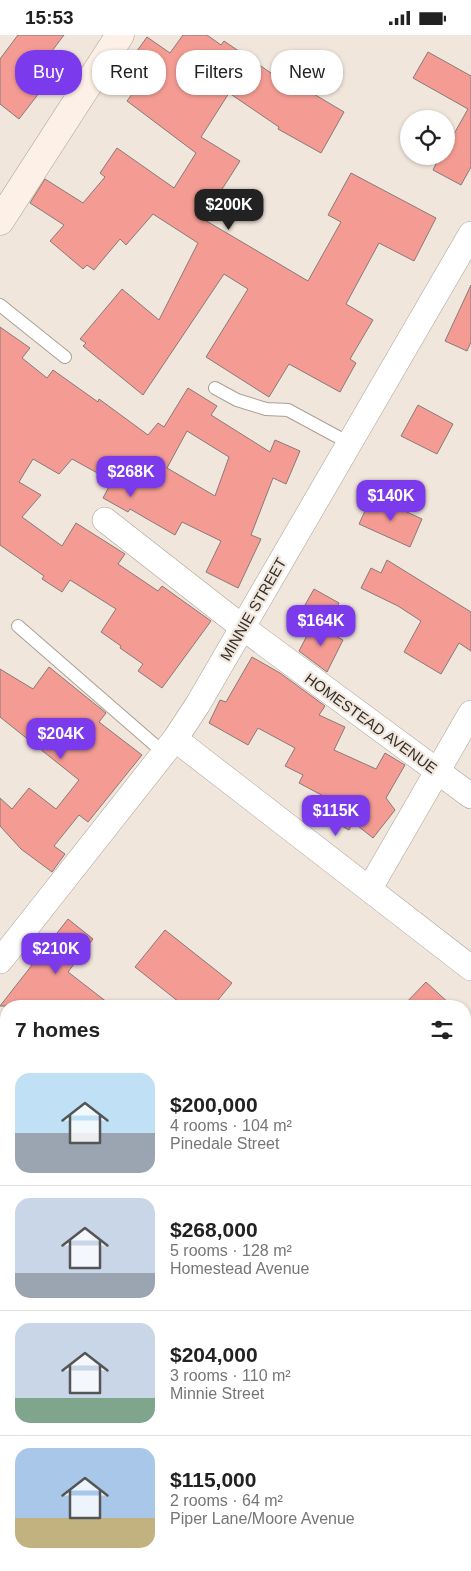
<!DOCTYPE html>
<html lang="en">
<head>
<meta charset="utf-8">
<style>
  :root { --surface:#fff; --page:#f2f2f2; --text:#222; --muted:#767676; --line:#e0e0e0; --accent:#7c3aed }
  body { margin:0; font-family:Helvetica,sans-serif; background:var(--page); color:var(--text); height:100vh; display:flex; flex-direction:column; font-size:19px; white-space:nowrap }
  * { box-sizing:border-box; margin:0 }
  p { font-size:16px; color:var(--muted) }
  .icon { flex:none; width:28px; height:28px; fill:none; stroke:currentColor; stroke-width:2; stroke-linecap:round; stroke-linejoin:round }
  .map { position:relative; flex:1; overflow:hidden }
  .panel { position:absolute; left:0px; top:965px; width:471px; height:571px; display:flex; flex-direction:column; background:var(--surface); border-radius:20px 20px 0 0; box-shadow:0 1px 4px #0004 }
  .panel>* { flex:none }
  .top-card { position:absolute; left:15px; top:15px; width:441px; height:45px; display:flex; gap:10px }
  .controls { position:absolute; left:400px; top:75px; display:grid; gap:10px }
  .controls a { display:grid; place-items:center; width:55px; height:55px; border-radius:50%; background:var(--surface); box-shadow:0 1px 4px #0004; font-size:25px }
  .price { position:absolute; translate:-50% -42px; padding:0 11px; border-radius:10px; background:var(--accent); color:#fff; font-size:16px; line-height:32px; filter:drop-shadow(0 1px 2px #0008) }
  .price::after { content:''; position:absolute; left:50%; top:30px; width:15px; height:11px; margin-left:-8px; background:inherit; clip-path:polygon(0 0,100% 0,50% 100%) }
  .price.active { background:#222; color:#fff }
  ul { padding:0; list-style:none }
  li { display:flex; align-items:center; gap:15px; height:125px; padding:0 15px }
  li+li { border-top:1px solid var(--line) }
  li span { display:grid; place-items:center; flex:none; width:140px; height:100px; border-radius:15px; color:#555 }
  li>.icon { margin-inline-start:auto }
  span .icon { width:60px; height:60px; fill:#fffc; stroke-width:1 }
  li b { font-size:21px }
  h2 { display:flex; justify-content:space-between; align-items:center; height:60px; padding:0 15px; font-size:21px }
  .tag { padding:0 18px; border-radius:20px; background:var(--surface); box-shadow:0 1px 4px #0004; font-size:18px; line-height:45px }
  .tag.active { background:var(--accent); color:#fff }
  .status { display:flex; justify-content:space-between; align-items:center; height:35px; padding:0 25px; background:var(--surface); direction:ltr }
  .status svg { height:14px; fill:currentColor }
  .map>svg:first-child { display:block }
  .building { fill:#f49c93; stroke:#887978; fill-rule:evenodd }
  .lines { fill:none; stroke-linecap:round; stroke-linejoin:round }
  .lane-casing { stroke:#aaa096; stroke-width:14 }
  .street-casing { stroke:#aaa096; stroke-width:26 }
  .secondary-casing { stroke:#aaa096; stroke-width:29 }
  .primary-casing { stroke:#b3967f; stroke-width:29 }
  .lane { stroke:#fff; stroke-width:12 }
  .street { stroke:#fff; stroke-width:25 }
  .secondary { stroke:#fdf0e6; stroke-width:28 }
  .primary { stroke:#fbe2cd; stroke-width:28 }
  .labels { text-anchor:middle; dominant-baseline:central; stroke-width:4.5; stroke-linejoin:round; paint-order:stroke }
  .street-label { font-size:15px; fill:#332f2b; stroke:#f1e6dc }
</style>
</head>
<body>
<div class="status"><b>15:53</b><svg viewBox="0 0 49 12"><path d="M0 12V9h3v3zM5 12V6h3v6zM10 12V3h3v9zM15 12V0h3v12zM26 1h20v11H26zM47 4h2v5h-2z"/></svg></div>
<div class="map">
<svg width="471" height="1536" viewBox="0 0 471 1536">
  <rect width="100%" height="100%" fill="#f1e6dc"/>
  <g class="building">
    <path d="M18,0H64L31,44L43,53L19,84L0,69V24Z"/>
    <path d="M183,0H207L221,10L224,6L299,57L302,52L344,77L321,118L278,94L279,92L229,58L201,102L240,126L203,184L308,246L341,187L328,180L351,138L436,183L414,226L379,208L346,269L373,285L350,324L356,328L340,357L289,329L269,362L206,322L248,254L224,239L143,360L83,311L86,308L80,304L122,254L159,285L198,208L153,179L126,210L120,204L94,235L87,230L83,234L50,206L64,190L30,168L45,144L83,168L105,142L100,138L117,113L174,153L196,118L127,66L147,39L129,27L147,2L170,18Z"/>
    <path d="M428,17L471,41V132L461,150L433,135L440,121H446V113L468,74L413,43Z"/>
    <path d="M471,250V307L467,316L445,306Z"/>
    <path d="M0,292L30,313L22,323L47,343L53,335L98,367L99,364L148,400L158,388L164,392L188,353L217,371L211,380L270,417L275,405L300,416L286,449L273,443L251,500L261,504L238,553L206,537L221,506L182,487L175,500L130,474L128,477L103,463L112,446L72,424L59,439L33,424L19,447L41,460L22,482L62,511L76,488L125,519L118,529L158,556L162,551L211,586L162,653L138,636L143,629L120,613L121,611L101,597L116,574L70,545L62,557L42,544L44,541L0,510ZM187,396L229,422L215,461L167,433Z"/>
    <path d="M418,370L453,389L437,419L401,401Z"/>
    <path d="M372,461L422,484L410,512L359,489Z"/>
    <path d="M387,525L471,577V616L459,608L441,639L404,617L421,586L398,571L361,553L371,533L381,538Z"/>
    <path d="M314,554L339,568L330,583L305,570Z"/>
    <path d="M313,589L343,605L327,637L299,616Z"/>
    <path d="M252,622L280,638L325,671L319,680L345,692L334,715L376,734L385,718L405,730L386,763L395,775L373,803L353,787L349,795L320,779L329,764L299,748L303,740L285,731L295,713L258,693L248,710L209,688L220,665L226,667Z"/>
    <path d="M49,632L106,678L99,687L142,720L88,787L79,780L54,811L65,819L52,837L21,814L0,791V763L12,774L29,753L56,774L79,745L0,682V634L33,654Z"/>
    <path d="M68,884L93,904L68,937L112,971H0Z"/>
    <path d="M165,895L232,948L213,971H184L135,932Z"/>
    <path d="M426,947L452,971H403Z"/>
  </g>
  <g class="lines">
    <defs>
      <g id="lane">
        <path d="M0,270L65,322"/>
        <path d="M215,353L237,365L266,374L288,375L349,408"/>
        <path d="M18,591L164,718"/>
        <path d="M0,1082L6,1080"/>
        <path d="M382,1536L388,1530"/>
      </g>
      <g id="street">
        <path d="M105,485L242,592L471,761"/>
        <path d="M175,704L471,933"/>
        <path d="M370,853L471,678"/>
        <path d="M0,926L175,704L198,669L471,199"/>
        <path d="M465,1105L471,1098"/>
        <path d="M0,1526L15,1536"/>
      </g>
      <g id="secondary">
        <path d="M0,186L120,0"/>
        <path d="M0,1324L6,1316"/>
      </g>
      <g id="primary">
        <path d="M0,1152L6,1156"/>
        <path d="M465,1511L471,1516"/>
      </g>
    </defs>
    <use href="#lane" class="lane-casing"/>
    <use href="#street" class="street-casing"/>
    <use href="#secondary" class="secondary-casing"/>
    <use href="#primary" class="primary-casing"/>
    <use href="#lane" class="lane"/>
    <use href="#street" class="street"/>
    <use href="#secondary" class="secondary"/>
    <use href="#primary" class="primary"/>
  </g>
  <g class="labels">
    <g class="street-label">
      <text transform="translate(253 574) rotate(-60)">MINNIE STREET</text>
      <text transform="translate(371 688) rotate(36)">HOMESTEAD AVENUE</text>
    </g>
  </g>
</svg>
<div class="controls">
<a><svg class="icon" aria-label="locate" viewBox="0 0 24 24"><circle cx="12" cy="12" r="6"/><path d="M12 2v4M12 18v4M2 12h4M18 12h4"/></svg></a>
</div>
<b class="price active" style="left:229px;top:196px">$200K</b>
<b class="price" style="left:131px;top:463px">$268K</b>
<b class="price" style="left:391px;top:487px">$140K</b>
<b class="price" style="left:321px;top:612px">$164K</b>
<b class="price" style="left:61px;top:725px">$204K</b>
<b class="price" style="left:336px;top:802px">$115K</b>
<b class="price" style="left:56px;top:940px">$210K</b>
<div class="top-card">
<a class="tag active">Buy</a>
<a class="tag">Rent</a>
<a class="tag">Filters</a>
<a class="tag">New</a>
</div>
<section class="panel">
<h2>7 homes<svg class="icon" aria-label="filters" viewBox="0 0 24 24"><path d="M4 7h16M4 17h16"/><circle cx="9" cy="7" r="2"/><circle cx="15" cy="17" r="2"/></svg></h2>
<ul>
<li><span style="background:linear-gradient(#bfe0f5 60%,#9aa5b1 0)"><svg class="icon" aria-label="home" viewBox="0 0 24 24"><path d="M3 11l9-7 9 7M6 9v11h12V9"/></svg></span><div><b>$200,000</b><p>4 rooms · 104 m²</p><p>Pinedale Street</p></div></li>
<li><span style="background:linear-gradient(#c9d6e8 75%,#9aa5b1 0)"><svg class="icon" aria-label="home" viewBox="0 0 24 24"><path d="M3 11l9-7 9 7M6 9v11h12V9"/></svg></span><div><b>$268,000</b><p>5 rooms · 128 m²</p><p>Homestead Avenue</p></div></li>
<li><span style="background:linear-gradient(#c9d6e8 75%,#7fa58c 0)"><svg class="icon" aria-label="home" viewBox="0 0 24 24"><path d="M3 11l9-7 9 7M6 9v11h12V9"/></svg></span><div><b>$204,000</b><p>3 rooms · 110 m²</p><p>Minnie Street</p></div></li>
<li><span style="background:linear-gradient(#a9c7e8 70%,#c2b280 0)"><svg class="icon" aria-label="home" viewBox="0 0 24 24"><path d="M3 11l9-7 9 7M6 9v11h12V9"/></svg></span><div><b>$115,000</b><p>2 rooms · 64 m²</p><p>Piper Lane/Moore Avenue</p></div></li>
</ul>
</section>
</div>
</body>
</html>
